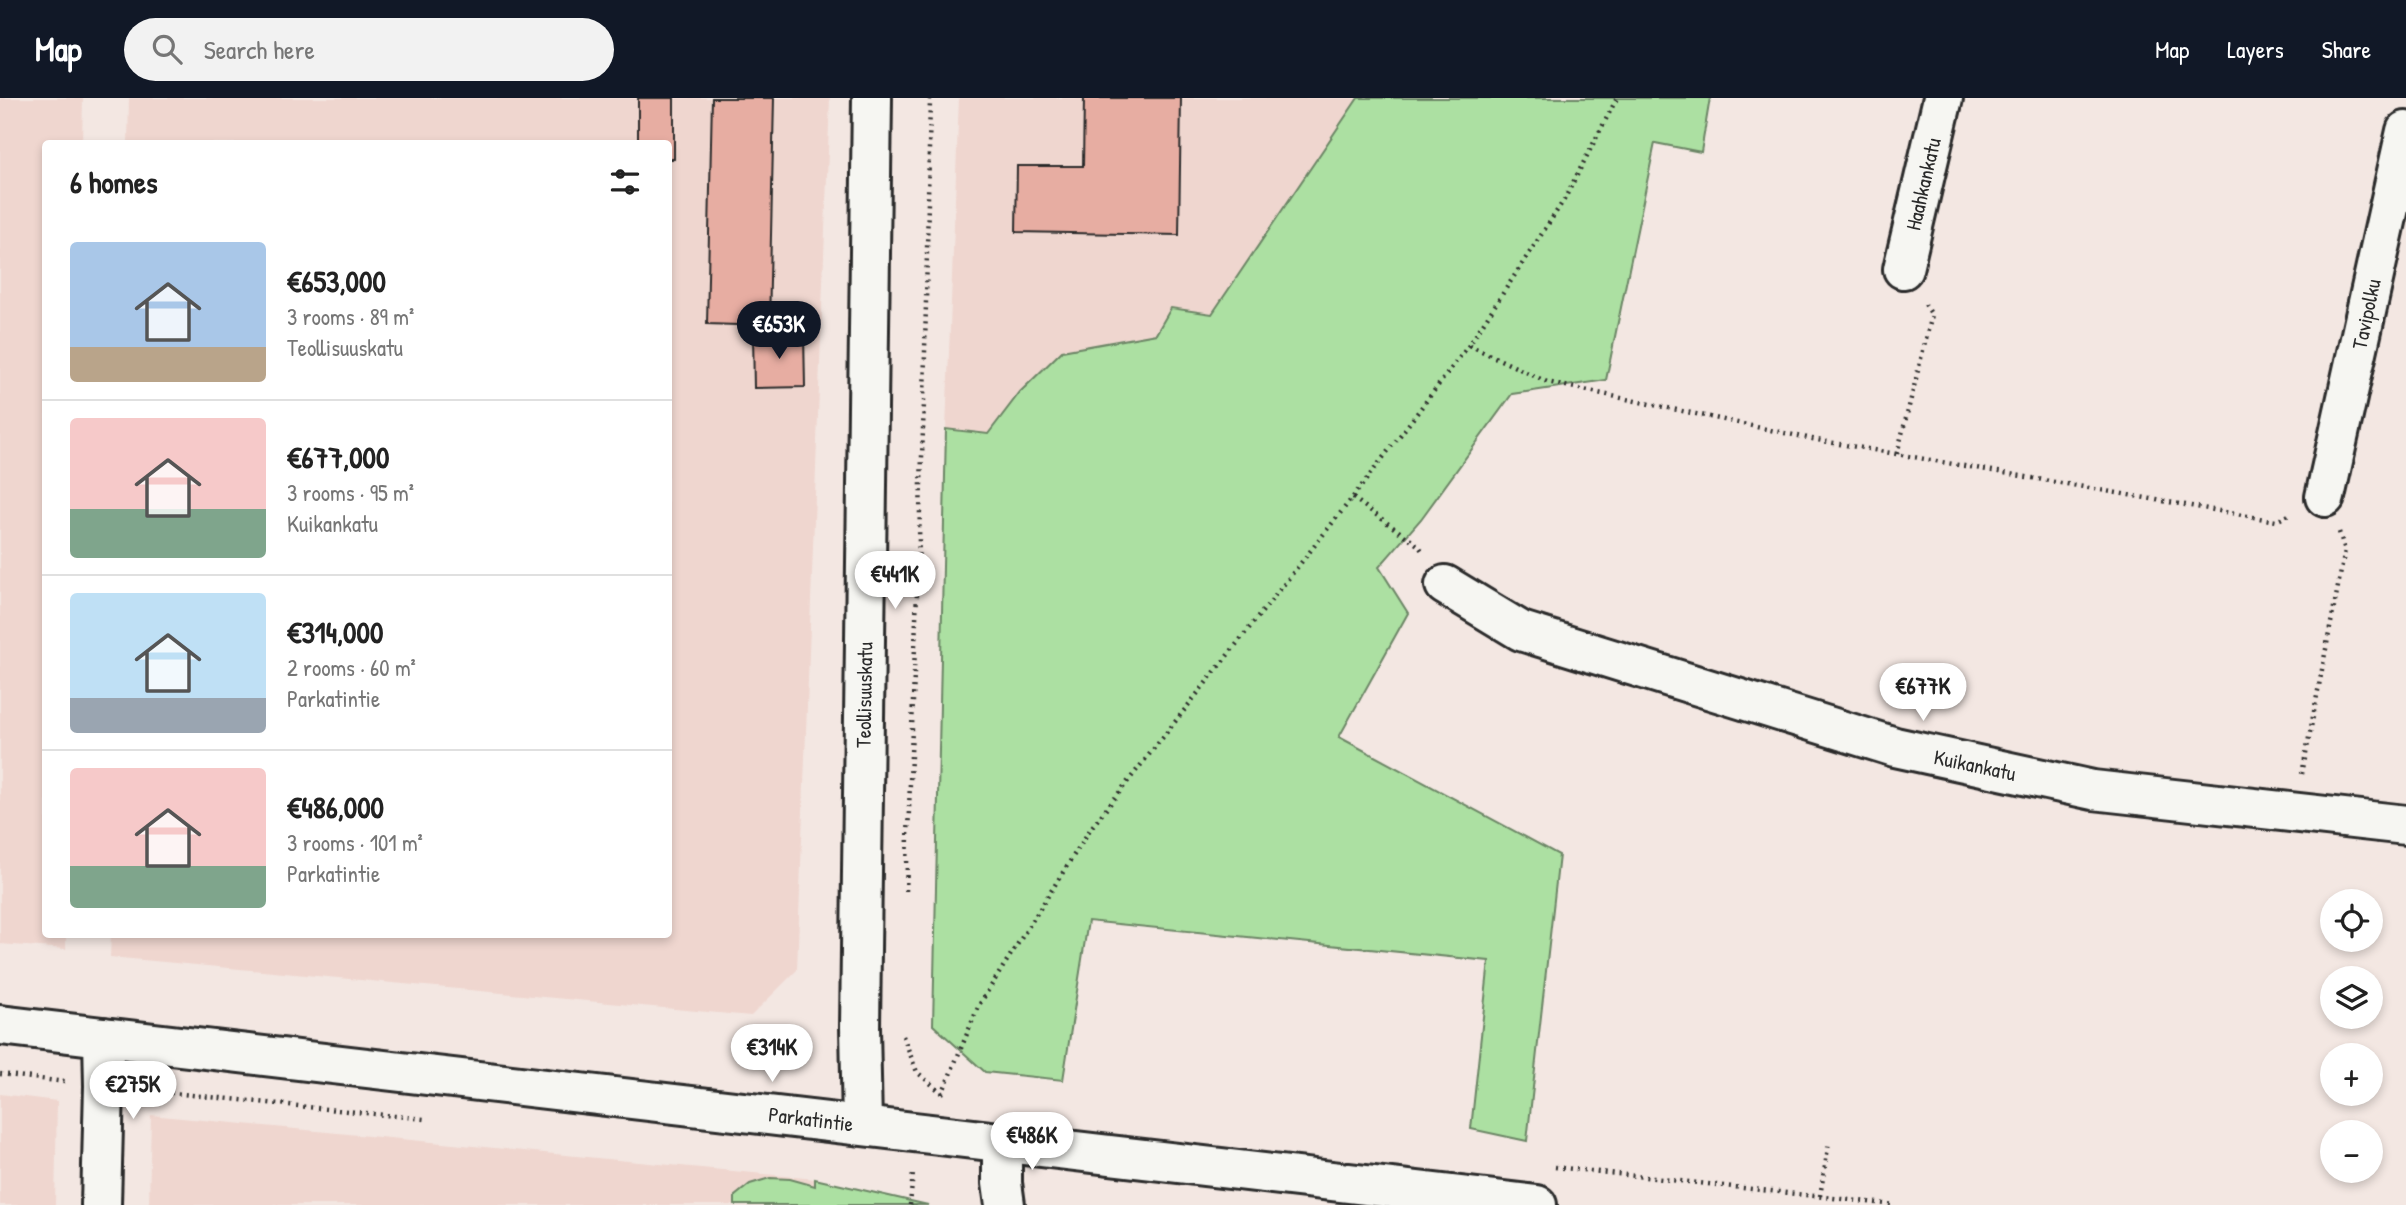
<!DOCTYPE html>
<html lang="en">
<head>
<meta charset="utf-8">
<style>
  :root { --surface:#fff; --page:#f2f2f2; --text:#222; --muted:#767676; --line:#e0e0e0; --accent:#111827 }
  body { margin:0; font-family:"Patrick Hand",sans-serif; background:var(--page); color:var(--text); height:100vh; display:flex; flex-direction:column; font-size:26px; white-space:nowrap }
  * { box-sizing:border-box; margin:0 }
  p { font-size:23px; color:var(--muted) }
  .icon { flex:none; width:38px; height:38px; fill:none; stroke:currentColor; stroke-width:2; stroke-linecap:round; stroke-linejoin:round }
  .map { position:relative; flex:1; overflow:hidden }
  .side { position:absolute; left:42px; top:42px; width:630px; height:798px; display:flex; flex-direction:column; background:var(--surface); border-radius:7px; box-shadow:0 4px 10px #0003 }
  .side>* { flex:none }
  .fabs { position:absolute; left:2320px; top:791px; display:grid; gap:14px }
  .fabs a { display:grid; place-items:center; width:63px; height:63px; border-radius:50%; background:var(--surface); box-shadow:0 4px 10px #0003; font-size:35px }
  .price { position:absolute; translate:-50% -60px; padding:0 16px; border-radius:24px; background:#fff; color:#222; font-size:23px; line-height:46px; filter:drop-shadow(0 2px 4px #0008) }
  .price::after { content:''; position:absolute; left:50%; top:42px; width:21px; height:16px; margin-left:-10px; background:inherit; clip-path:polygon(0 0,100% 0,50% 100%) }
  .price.current { background:var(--accent); color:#fff }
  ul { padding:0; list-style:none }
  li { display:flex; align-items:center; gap:21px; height:175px; padding:0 28px }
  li+li { border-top:2px solid var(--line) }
  li span { display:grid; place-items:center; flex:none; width:196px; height:140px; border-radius:7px; color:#555 }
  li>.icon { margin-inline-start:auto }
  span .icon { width:84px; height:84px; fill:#fffc; stroke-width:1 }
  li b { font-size:30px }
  h2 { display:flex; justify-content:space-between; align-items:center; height:84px; padding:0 28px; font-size:30px }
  header { display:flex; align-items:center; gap:42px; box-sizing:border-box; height:98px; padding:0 35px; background:var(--accent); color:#fff }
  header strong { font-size:33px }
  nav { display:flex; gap:38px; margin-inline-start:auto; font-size:24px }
  .search { width:490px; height:63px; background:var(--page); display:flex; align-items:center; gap:18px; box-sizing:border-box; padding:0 24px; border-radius:38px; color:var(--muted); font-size:26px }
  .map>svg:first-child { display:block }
  .built { fill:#efd6cf }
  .green { fill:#ace0a2; stroke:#6c8666; stroke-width:2 }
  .building { fill:#e7ada2; stroke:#2b2b2b; stroke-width:2 }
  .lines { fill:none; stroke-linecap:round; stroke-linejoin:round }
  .street-casing { stroke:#2b2b2b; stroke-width:44 }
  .secondary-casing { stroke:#2b2b2b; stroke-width:44 }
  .path { stroke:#2b2b2b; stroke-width:4.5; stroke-dasharray:2 5; stroke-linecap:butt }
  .street { stroke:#f6f6f2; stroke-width:38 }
  .secondary { stroke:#f6f6f2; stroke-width:38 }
  .labels { text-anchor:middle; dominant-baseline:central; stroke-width:7; stroke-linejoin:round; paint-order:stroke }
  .street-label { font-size:21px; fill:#2b2b2b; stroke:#f6f6f2 }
</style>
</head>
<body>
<header>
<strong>Map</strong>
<div class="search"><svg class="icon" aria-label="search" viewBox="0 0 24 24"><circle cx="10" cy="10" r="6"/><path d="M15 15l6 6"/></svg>Search here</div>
<nav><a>Map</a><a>Layers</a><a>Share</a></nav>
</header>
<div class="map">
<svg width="2406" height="1107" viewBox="0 0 2406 1107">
  <rect width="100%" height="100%" fill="#f3e7e2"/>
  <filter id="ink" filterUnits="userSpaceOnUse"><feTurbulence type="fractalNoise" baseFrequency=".0143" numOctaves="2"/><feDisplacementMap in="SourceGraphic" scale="14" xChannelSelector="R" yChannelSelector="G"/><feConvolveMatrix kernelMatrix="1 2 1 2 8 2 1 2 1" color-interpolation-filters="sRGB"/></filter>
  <g filter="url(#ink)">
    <g class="built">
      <path d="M0,0H83L82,45L46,46V836L66,837V851L0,846Z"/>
      <path d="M129,0H830L797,872L751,918L110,859L111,836H668V46L128,45Z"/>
      <path d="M959,0H1358L1121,352L946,331Z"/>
      <path d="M0,996L57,1003L55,1107H0Z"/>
      <path d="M151,1017L815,1081V1107H149Z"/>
    </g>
    <g class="green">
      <path d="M1358,0H1710L1701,54L1655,45L1606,282L1512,296L1421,421L1379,469L1408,515L1339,639L1559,757L1527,1043L1471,1031L1489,863L1088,823L1063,982L985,974L933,927L946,331L988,336L1020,294L1062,253L1156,236L1171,210L1212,216Z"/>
      <path d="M770,1080L790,1081L815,1088V1081L928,1107H735V1098L750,1086Z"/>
    </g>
    <g class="building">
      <path d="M638,0H674V61H668V46H638Z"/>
      <path d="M712,0H774L769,228L707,226Z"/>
      <path d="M1084,0H1181L1179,137L1016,134L1017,68H1083Z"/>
      <path d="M753,236H804L805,289L754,290Z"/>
    </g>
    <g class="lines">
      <defs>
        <g id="street">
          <path d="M1903,171L1943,0"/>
          <path d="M2325,399L2406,33"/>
          <path d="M1445,487L1521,533L1895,649L2093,692L2406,727"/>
          <path d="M862,1027L860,929L872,0"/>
          <path d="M1002,1045V1085L1005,1107"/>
          <path d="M101,1107L104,988L103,939"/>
        </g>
        <path id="secondary" d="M0,927L1537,1107"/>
      </defs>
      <use href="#street" class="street-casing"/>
      <use href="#secondary" class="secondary-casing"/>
      <g class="path">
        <path d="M1469,247L1547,284L1817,342L2276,423L2289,417"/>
        <path d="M1897,356L1932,217L1923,203"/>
        <path d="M1353,400L1419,448L1423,454"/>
        <path d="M2302,676L2345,452L2339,434"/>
        <path d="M906,793L924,304L930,0"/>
        <path d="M903,938L917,974L942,995"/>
        <path d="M0,976L65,984"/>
        <path d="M143,992L424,1021"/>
        <path d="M942,996L979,907L1091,730L1353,399L1469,247L1564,102L1617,0"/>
        <path d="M1555,1069L1895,1107"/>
        <path d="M1820,1098L1829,1044"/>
        <path d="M910,1107L913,1075"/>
      </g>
      <use href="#street" class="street"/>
      <use href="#secondary" class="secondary"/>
    </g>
  </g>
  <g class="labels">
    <g class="street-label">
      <text transform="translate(1923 86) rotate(-77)">Haahkankatu</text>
      <text transform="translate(2366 216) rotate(-78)">Tavipolku</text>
      <text transform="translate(864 597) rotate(-89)">Teollisuuskatu</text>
      <text transform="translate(1975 667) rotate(12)">Kuikankatu</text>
      <text transform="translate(811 1021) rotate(7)">Parkatintie</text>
    </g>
  </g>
</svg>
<div class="fabs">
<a><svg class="icon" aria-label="locate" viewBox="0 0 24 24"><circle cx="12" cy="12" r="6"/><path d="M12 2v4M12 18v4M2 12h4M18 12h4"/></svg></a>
<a><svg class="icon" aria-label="layers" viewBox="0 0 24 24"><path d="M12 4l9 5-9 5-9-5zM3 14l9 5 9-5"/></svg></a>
<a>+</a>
<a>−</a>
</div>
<b class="price current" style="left:779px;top:263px">€653K</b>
<b class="price" style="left:895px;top:513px">€441K</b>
<b class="price" style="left:1923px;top:625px">€677K</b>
<b class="price" style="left:772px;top:986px">€314K</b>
<b class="price" style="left:133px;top:1023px">€275K</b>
<b class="price" style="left:1032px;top:1074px">€486K</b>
<section class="side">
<h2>6 homes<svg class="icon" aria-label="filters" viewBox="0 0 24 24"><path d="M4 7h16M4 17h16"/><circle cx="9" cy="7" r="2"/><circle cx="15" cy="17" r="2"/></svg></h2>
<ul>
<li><span style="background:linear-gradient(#a9c7e8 75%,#b9a48a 0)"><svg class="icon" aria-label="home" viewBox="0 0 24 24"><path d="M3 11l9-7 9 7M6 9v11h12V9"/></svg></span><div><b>€653,000</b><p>3 rooms · 89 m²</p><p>Teollisuuskatu</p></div></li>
<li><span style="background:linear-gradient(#f6c9c9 65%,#7fa58c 0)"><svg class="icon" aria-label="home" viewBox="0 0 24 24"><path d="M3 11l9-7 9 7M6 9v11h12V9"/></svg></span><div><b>€677,000</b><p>3 rooms · 95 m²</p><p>Kuikankatu</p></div></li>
<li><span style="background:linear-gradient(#bfe0f5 75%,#9aa5b1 0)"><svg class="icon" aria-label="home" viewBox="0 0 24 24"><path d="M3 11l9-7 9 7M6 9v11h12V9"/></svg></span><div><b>€314,000</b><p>2 rooms · 60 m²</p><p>Parkatintie</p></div></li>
<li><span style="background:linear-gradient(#f6c9c9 70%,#7fa58c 0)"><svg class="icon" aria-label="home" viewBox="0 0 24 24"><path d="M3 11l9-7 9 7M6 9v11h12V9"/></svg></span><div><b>€486,000</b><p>3 rooms · 101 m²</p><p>Parkatintie</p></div></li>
</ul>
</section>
</div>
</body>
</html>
